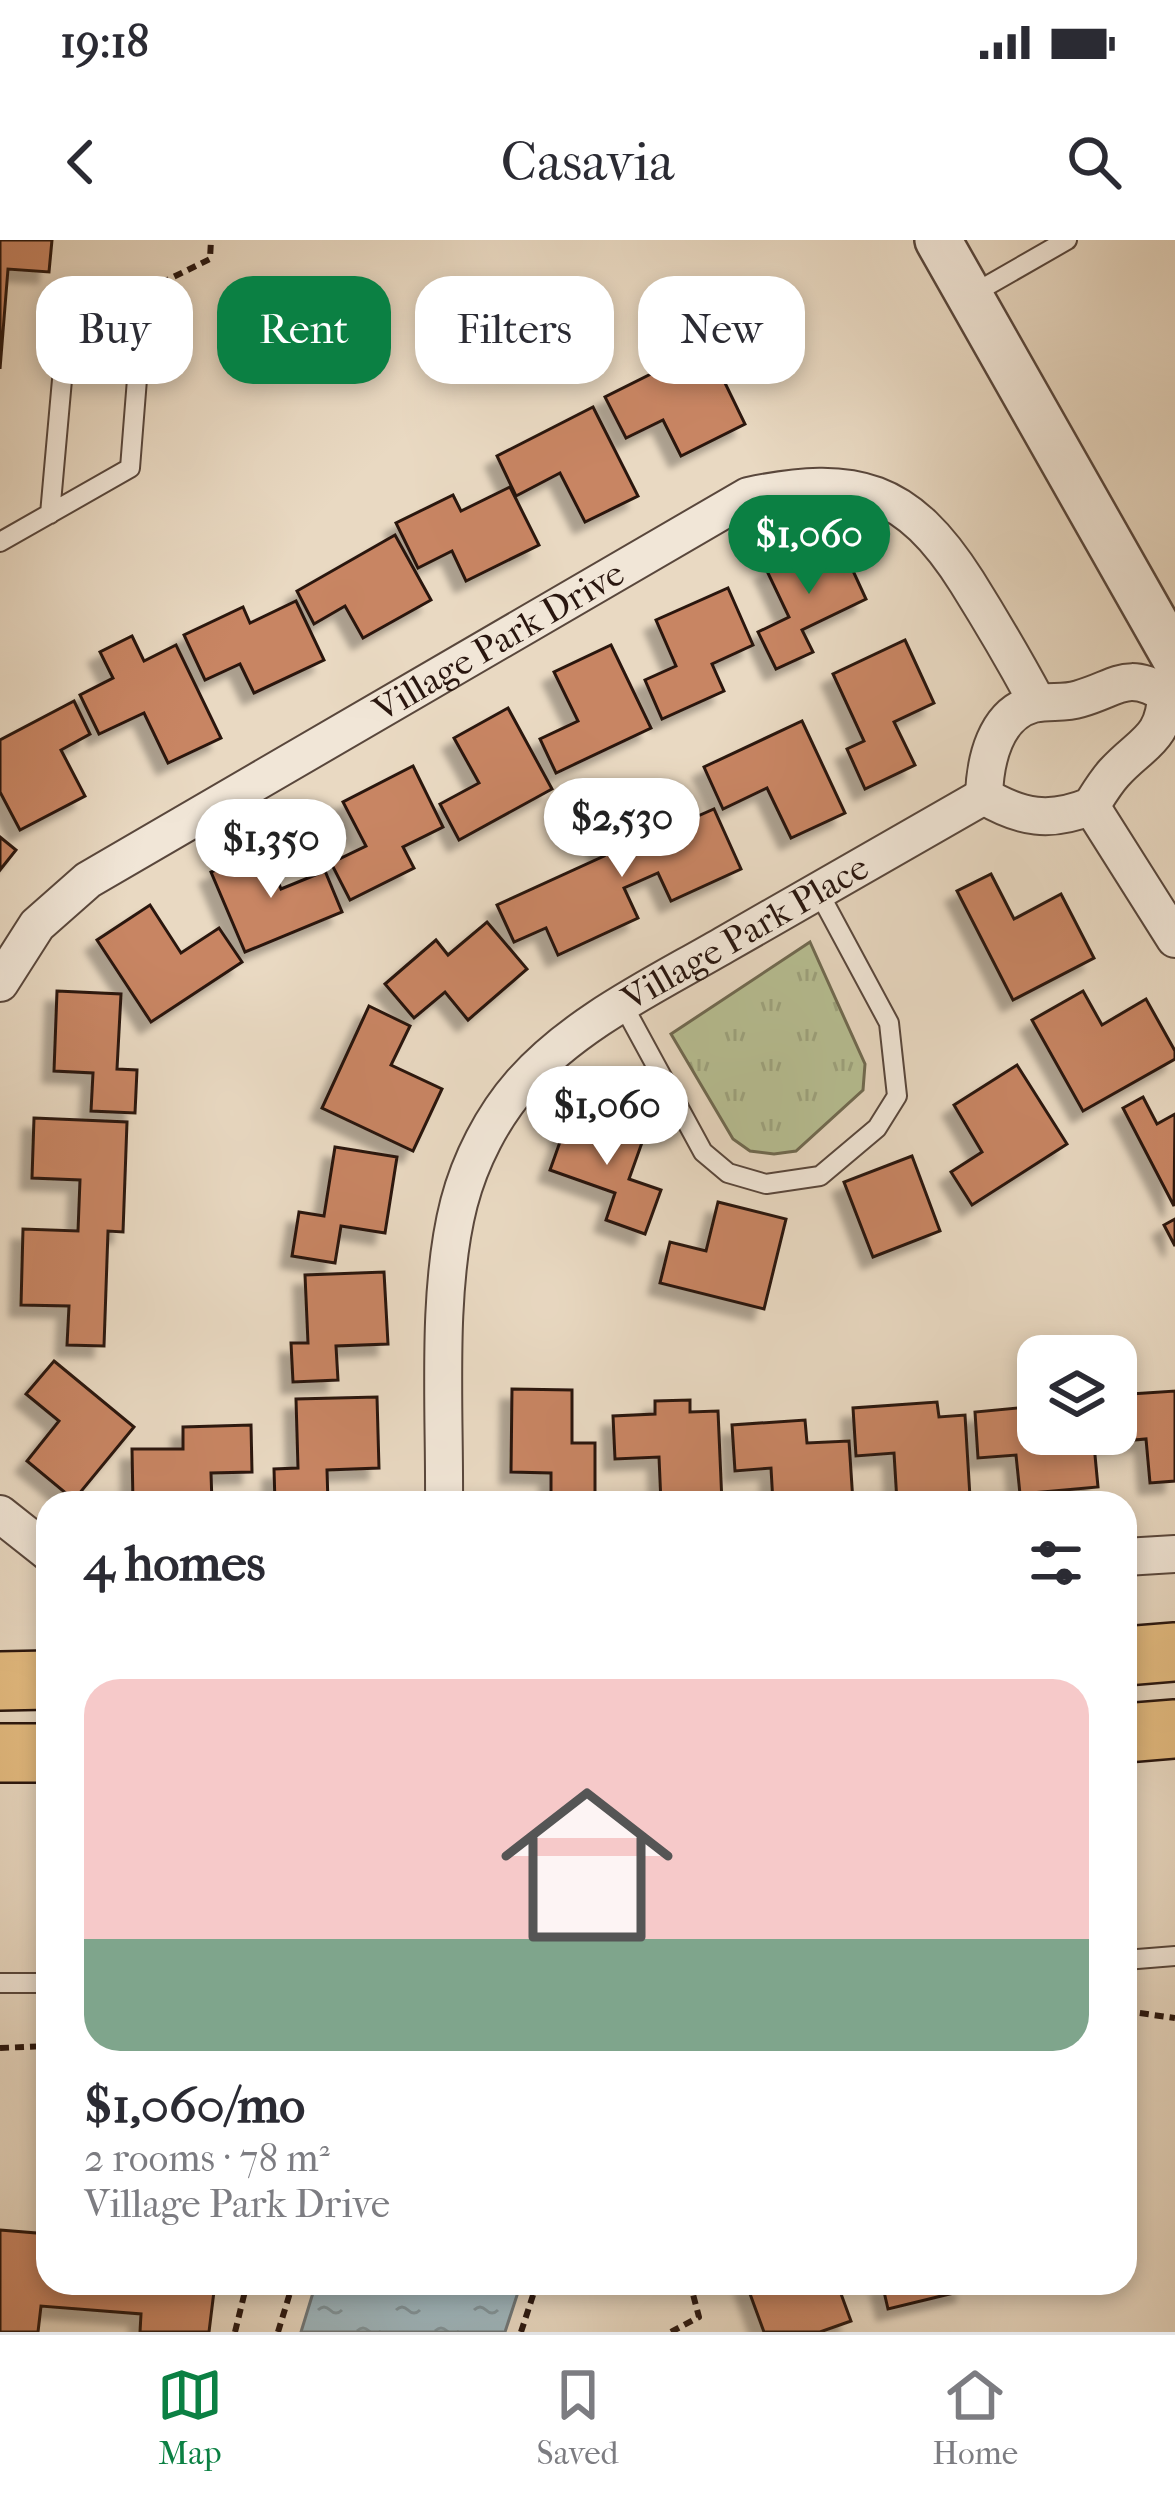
<!DOCTYPE html>
<html lang="en">
<head>
<meta charset="utf-8">
<style>
  :root { --surface:#fff; --page:#f2f2f3; --text:#2b2b33; --muted:#7c7c81; --line:#e1e1e2; --accent:#0b8043 }
  body { margin:0; font-family:"IM FELL French Canon",serif; background:var(--page); color:var(--text); height:100vh; display:flex; flex-direction:column; font-size:45px; white-space:nowrap }
  * { box-sizing:border-box; margin:0 }
  p { font-size:39px; color:var(--muted) }
  .icon { flex:none; width:66px; height:66px; fill:none; stroke:currentColor; stroke-width:2; stroke-linecap:round; stroke-linejoin:round }
  .map { position:relative; flex:1; overflow:hidden }
  .drawer { position:absolute; left:36px; top:1251px; width:1101px; height:804px; display:flex; flex-direction:column; background:var(--surface); border-radius:36px; box-shadow:0 6px 18px #0003 }
  .drawer>* { flex:none }
  .hud { position:absolute; left:36px; top:36px; width:1104px; height:108px; display:flex; gap:24px }
  .fabs { position:absolute; left:1017px; top:1095px; display:grid; gap:24px }
  .fabs a { display:grid; place-items:center; width:120px; height:120px; border-radius:24px; background:var(--surface); box-shadow:0 6px 18px #0003; font-size:60px }
  .price { position:absolute; translate:-50% -102px; padding:0 27px; border-radius:42px; background:#fff; color:#222; font-size:39px; line-height:78px; filter:drop-shadow(0 3px 6px #0008) }
  .price::after { content:''; position:absolute; left:50%; top:72px; width:36px; height:27px; margin-left:-18px; background:inherit; clip-path:polygon(0 0,100% 0,50% 100%) }
  .price.selected { background:var(--accent); color:#fff }
  ul { padding:0; list-style:none }
  li { display:grid; align-content:center; gap:24px; height:636px; padding:0 48px }
  li span { display:grid; place-items:center; height:372px; border-radius:36px; color:#555 }
  li>.icon { margin-inline-start:auto }
  span .icon { width:216px; height:216px; fill:#fffc; stroke-width:1 }
  li b { font-size:51px }
  h2 { display:flex; justify-content:space-between; align-items:center; height:144px; padding:0 48px; font-size:51px }
  .tag { padding:0 42px; border-radius:36px; background:var(--surface); box-shadow:0 6px 18px #0003; font-size:42px; line-height:108px }
  .tag.selected { background:var(--accent); color:#fff }
  .status { display:flex; justify-content:space-between; align-items:center; height:84px; padding:0 60px; background:var(--surface); direction:ltr }
  .status svg { height:33px; fill:currentColor }
  header { display:flex; justify-content:space-between; align-items:center; height:156px; padding:0 48px; background:var(--surface); font-size:54px; font-weight:600 }
  .dock { display:flex; justify-content:space-around; align-items:center; height:168px; border-top:3px solid var(--line); background:var(--surface); font-size:33px; color:var(--muted) }
  .dock a { display:grid; justify-items:center; gap:6px }
  .dock .selected { color:var(--accent) }
  .map>svg:first-child { display:block }
  .park { fill:url(#park-tufts); stroke:#706a51; stroke-width:3 }
  .water { fill:url(#water-ripples); stroke:#6f7779; stroke-width:3 }
  .building { fill:#c88563; stroke:#29160f; stroke-width:3; filter:url(#shadow) }
  .lines { fill:none; stroke-linecap:round; stroke-linejoin:round }
  .service-casing { stroke:#59473c; stroke-width:22 }
  .minor-casing { stroke:#59473c; stroke-width:40 }
  .tertiary-casing { stroke:#59473c; stroke-width:50 }
  .primary-casing { stroke:#29160f; stroke-width:62 }
  .path { stroke:#29160f; stroke-width:6; stroke-dasharray:9 6; stroke-linecap:butt }
  .service { stroke:#f1e6d7; stroke-width:18 }
  .minor { stroke:#f1e6d7; stroke-width:36 }
  .tertiary { stroke:#f1e6d7; stroke-width:45 }
  .primary { stroke:#e4bc81; stroke-width:57 }
  .labels { text-anchor:middle; dominant-baseline:central; stroke-width:10; stroke-linejoin:round; paint-order:stroke }
  .street-label { font-size:36px; fill:#29160f; stroke:#f1e6d7 }
</style>
</head>
<body>
<div class="status"><b>19:18</b><svg viewBox="0 0 49 12"><path d="M0 12V9h3v3zM5 12V6h3v6zM10 12V3h3v9zM15 12V0h3v12zM26 1h20v11H26zM47 4h2v5h-2z"/></svg></div>
<header><svg class="icon" aria-label="back" viewBox="0 0 24 24"><path d="M15 5l-7 7 7 7"/></svg>Casavia<svg class="icon" aria-label="search" viewBox="0 0 24 24"><circle cx="10" cy="10" r="6"/><path d="M15 15l6 6"/></svg></header>
<div class="map">
<svg width="1175" height="2092" viewBox="0 0 1175 2092">
  <defs>
    <pattern id="park-tufts" width="24" height="20" patternUnits="userSpaceOnUse" patternTransform="scale(3)"><rect width="24" height="20" fill="#b7bf93"/><path d="M3 7l-1-3M5 7V3M7 7l1-3M15 17l-1-3M17 17v-4M19 17l1-3" fill="none" stroke="#9da37e"/></pattern>
    <pattern id="water-ripples" width="26" height="14" patternUnits="userSpaceOnUse" patternTransform="scale(3)"><rect width="26" height="14" fill="#9eb7bf"/><path d="M2 4q2-2 4 0t4 0M15 11q2-2 4 0t4 0" fill="none" stroke="#81949a"/></pattern>
    <filter id="shadow"><feDropShadow dx="-11" dy="11" stdDeviation="3" flood-color="#0004"/></filter>
  </defs>
  <rect width="100%" height="100%" fill="#e9d9c2"/>
  <filter id="stains"><feTurbulence type="fractalNoise" baseFrequency=".00167" numOctaves="4"/><feColorMatrix values="0 0 0 0 .2 0 0 0 0 .09 0 0 0 0 .02 0 0 0 .5 -.17"/></filter>
  <radialGradient id="worn" r=".72"><stop offset=".6" stop-color="#630" stop-opacity="0"/><stop offset="1" stop-color="#630" stop-opacity=".3"/></radialGradient>
  <path class="park" d="M810,702L865,824L863,850L796,911L774,914L750,911L733,899L671,794Z"/>
  <path class="water" d="M316,2043H521L505,2092H301Z"/>
  <g class="building">
    <path d="M0,0H52L49,32L8,29L0,129Z"/>
    <path d="M707,106L745,184L681,216L663,180L626,198L605,157Z"/>
    <path d="M593,167L638,256L585,282L560,233L516,256L497,216Z"/>
    <path d="M510,247L539,305L466,341L452,311L418,328L396,283L453,255L461,271Z"/>
    <path d="M395,295L431,360L363,398L345,366L314,384L297,351Z"/>
    <path d="M837,296L866,359L802,390L813,412L776,429L758,392L789,377L766,329Z"/>
    <path d="M728,348L753,405L712,424L724,451L662,479L645,440L676,426L656,380Z"/>
    <path d="M296,361L324,420L254,453L240,424L205,440L184,395L243,367L250,383Z"/>
    <path d="M132,396L144,421L176,405L221,498L168,523L144,473L99,494L80,455L113,438L100,412Z"/>
    <path d="M905,400L934,463L894,482L915,525L865,549L847,509L864,501L833,434Z"/>
    <path d="M611,405L651,488L556,533L540,499L578,481L554,432Z"/>
    <path d="M74,461L90,494L61,510L85,556L20,590L0,552V500Z"/>
    <path d="M508,468L552,549L459,600L440,564L479,543L454,498Z"/>
    <path d="M802,481L845,573L791,598L767,548L723,569L704,527Z"/>
    <path d="M413,526L443,587L403,607L414,628L350,660L331,623L366,606L343,562Z"/>
    <path d="M714,569L741,629L671,661L658,633L624,648L638,678L558,715L546,688L514,702L497,665L604,616L598,602L660,574L666,590Z"/>
    <path d="M0,597L16,610L0,630Z"/>
    <path d="M265,609L281,649L325,631L342,672L245,712L211,632Z"/>
    <path d="M991,634L1014,679L1061,654L1094,718L1013,760L957,651Z"/>
    <path d="M150,665L181,713L219,688L242,722L151,782L97,700Z"/>
    <path d="M487,682L527,729L468,780L445,752L414,778L385,744L436,700L448,715Z"/>
    <path d="M57,751L121,754L117,829L137,830L135,873L91,871L93,833L54,831Z"/>
    <path d="M1083,751L1102,785L1146,759L1175,811V819L1083,871L1032,780Z"/>
    <path d="M369,766L410,786L391,825L442,849L413,911L322,868Z"/>
    <path d="M1017,825L1067,904L972,965L951,932L982,912L954,865Z"/>
    <path d="M1143,857L1157,884L1175,874L1174,966L1123,868Z"/>
    <path d="M571,871L644,897L629,939L661,950L645,994L606,980L615,953L550,930Z"/>
    <path d="M34,878L127,882L123,992L108,991L104,1106L67,1105L69,1066L21,1065L23,989L78,991L80,940L32,938Z"/>
    <path d="M335,907L397,917L385,993L341,986L335,1023L292,1016L299,972L324,976Z"/>
    <path d="M912,916L940,991L873,1017L844,942Z"/>
    <path d="M718,962L786,979L764,1069L660,1043L670,1002L706,1011Z"/>
    <path d="M1175,979V1006L1164,985Z"/>
    <path d="M384,1032L388,1104L336,1106L338,1140L293,1142L291,1103H308L305,1035Z"/>
    <path d="M54,1121L134,1187L74,1260L27,1221L59,1181L26,1154Z"/>
    <path d="M512,1149L572,1150V1203H595V1263H551V1233L511,1232Z"/>
    <path d="M1175,1151V1241L1150,1243L1146,1199L1101,1203V1194H1116V1155Z"/>
    <path d="M377,1157L379,1228L327,1230L328,1263H275L274,1229L298,1228L296,1159Z"/>
    <path d="M690,1160V1172L718,1171L722,1263H661L659,1217L615,1219L613,1176L655,1174V1161Z"/>
    <path d="M937,1162L939,1177L965,1175L970,1257L897,1262L894,1213L856,1216L853,1168Z"/>
    <path d="M1038,1166V1194H1093L1098,1247L1020,1254L1016,1215L978,1218L975,1172Z"/>
    <path d="M805,1180L807,1203L849,1201L853,1262L773,1263L771,1228L735,1231L732,1185Z"/>
    <path d="M251,1185L252,1232L211,1233L212,1263H133L132,1209H183V1187Z"/>
    <path d="M0,1990L48,1994V2043H215L209,2092H140L141,2074L41,2066L38,2092H0Z"/>
    <path d="M746,2043H837L851,2081L820,2092H764Z"/>
    <path d="M882,2043H965L966,2050L888,2069Z"/>
  </g>
  <g class="lines">
    <defs>
      <g id="service">
        <path d="M971,55L1067,0"/>
        <path d="M0,302L130,228L140,101L66,95L50,274"/>
        <path d="M623,765L703,912L728,933L766,944L820,936L877,888L897,856L889,783L818,651"/>
        <path d="M1125,1720L1175,1716"/>
        <path d="M0,1743H48"/>
      </g>
      <g id="minor">
        <path d="M984,556C1021,578 1050,583 1091,566C1098,555 1105,543 1114,533C1141,503 1165,500 1166,454"/>
        <path d="M984,556C985,521 995,474 1033,464C1048,460 1064,464 1079,459C1118,448 1126,430 1166,454"/>
        <path d="M1091,566L1175,699"/>
        <path id="s1" d="M0,743L37,685L88,640L748,256C856,233 908,249 967,342C992,382 1015,421 1037,462"/>
        <path id="s2" d="M444,1263C445,1171 436,1052 459,963C470,921 492,877 522,843C575,783 655,745 724,705C811,655 897,606 984,556"/>
        <path d="M0,1274L48,1312"/>
        <path d="M1125,1317L1175,1314"/>
      </g>
      <path id="tertiary" d="M938,0L1175,418"/>
      <g id="primary">
        <path d="M1125,1416L1175,1412"/>
        <path d="M0,1441L48,1440"/>
        <path d="M1125,1493L1175,1489"/>
        <path d="M0,1513H48"/>
      </g>
    </defs>
    <use href="#service" class="service-casing"/>
    <use href="#minor" class="minor-casing"/>
    <use href="#tertiary" class="tertiary-casing"/>
    <use href="#primary" class="primary-casing"/>
    <g class="path">
      <path d="M158,57L159,44L210,19L211,0"/>
      <path d="M1125,1771L1175,1778"/>
      <path d="M0,1808L48,1806"/>
      <path d="M235,2092L247,2043"/>
      <path d="M278,2092L293,2043"/>
      <path d="M521,2092L537,2043"/>
      <path d="M671,2092L699,2077L690,2043"/>
    </g>
    <use href="#service" class="service"/>
    <use href="#minor" class="minor"/>
    <use href="#tertiary" class="tertiary"/>
    <use href="#primary" class="primary"/>
  </g>
  <g class="labels">
    <g class="street-label">
      <text stroke="none"><textPath href="#s1" startOffset="612">Village Park Drive</textPath></text>
      <text stroke="none"><textPath href="#s2" startOffset="708">Village Park Place</textPath></text>
    </g>
  </g>
  <rect width="100%" height="100%" filter="url(#stains)"/>
  <rect width="100%" height="100%" fill="url(#worn)"/>
</svg>
<div class="fabs">
<a><svg class="icon" aria-label="layers" viewBox="0 0 24 24"><path d="M12 4l9 5-9 5-9-5zM3 14l9 5 9-5"/></svg></a>
</div>
<b class="price selected" style="left:809px;top:357px">$1,060</b>
<b class="price" style="left:622px;top:640px">$2,530</b>
<b class="price" style="left:271px;top:661px">$1,350</b>
<b class="price" style="left:607px;top:928px">$1,060</b>
<div class="hud">
<a class="tag">Buy</a>
<a class="tag selected">Rent</a>
<a class="tag">Filters</a>
<a class="tag">New</a>
</div>
<section class="drawer">
<h2>4 homes<svg class="icon" aria-label="filters" viewBox="0 0 24 24"><path d="M4 7h16M4 17h16"/><circle cx="9" cy="7" r="2"/><circle cx="15" cy="17" r="2"/></svg></h2>
<ul>
<li><span style="background:linear-gradient(#f6c9c9 70%,#7fa58c 0)"><svg class="icon" aria-label="home" viewBox="0 0 24 24"><path d="M3 11l9-7 9 7M6 9v11h12V9"/></svg></span><div><b>$1,060/mo</b><p>2 rooms · 78 m²</p><p>Village Park Drive</p></div></li>
</ul>
</section>
</div>
<nav class="dock">
<a class="selected"><svg class="icon" aria-label="map" viewBox="0 0 24 24"><path d="M3 6l6-2 6 2 6-2v14l-6 2-6-2-6 2zM9 4v14M15 6v14"/></svg>Map</a>
<a><svg class="icon" aria-label="saved" viewBox="0 0 24 24"><path d="M7 4h10v16l-5-4-5 4z"/></svg>Saved</a>
<a><svg class="icon" aria-label="home" viewBox="0 0 24 24"><path d="M3 11l9-7 9 7M6 9v11h12V9"/></svg>Home</a>
</nav>
</body>
</html>
